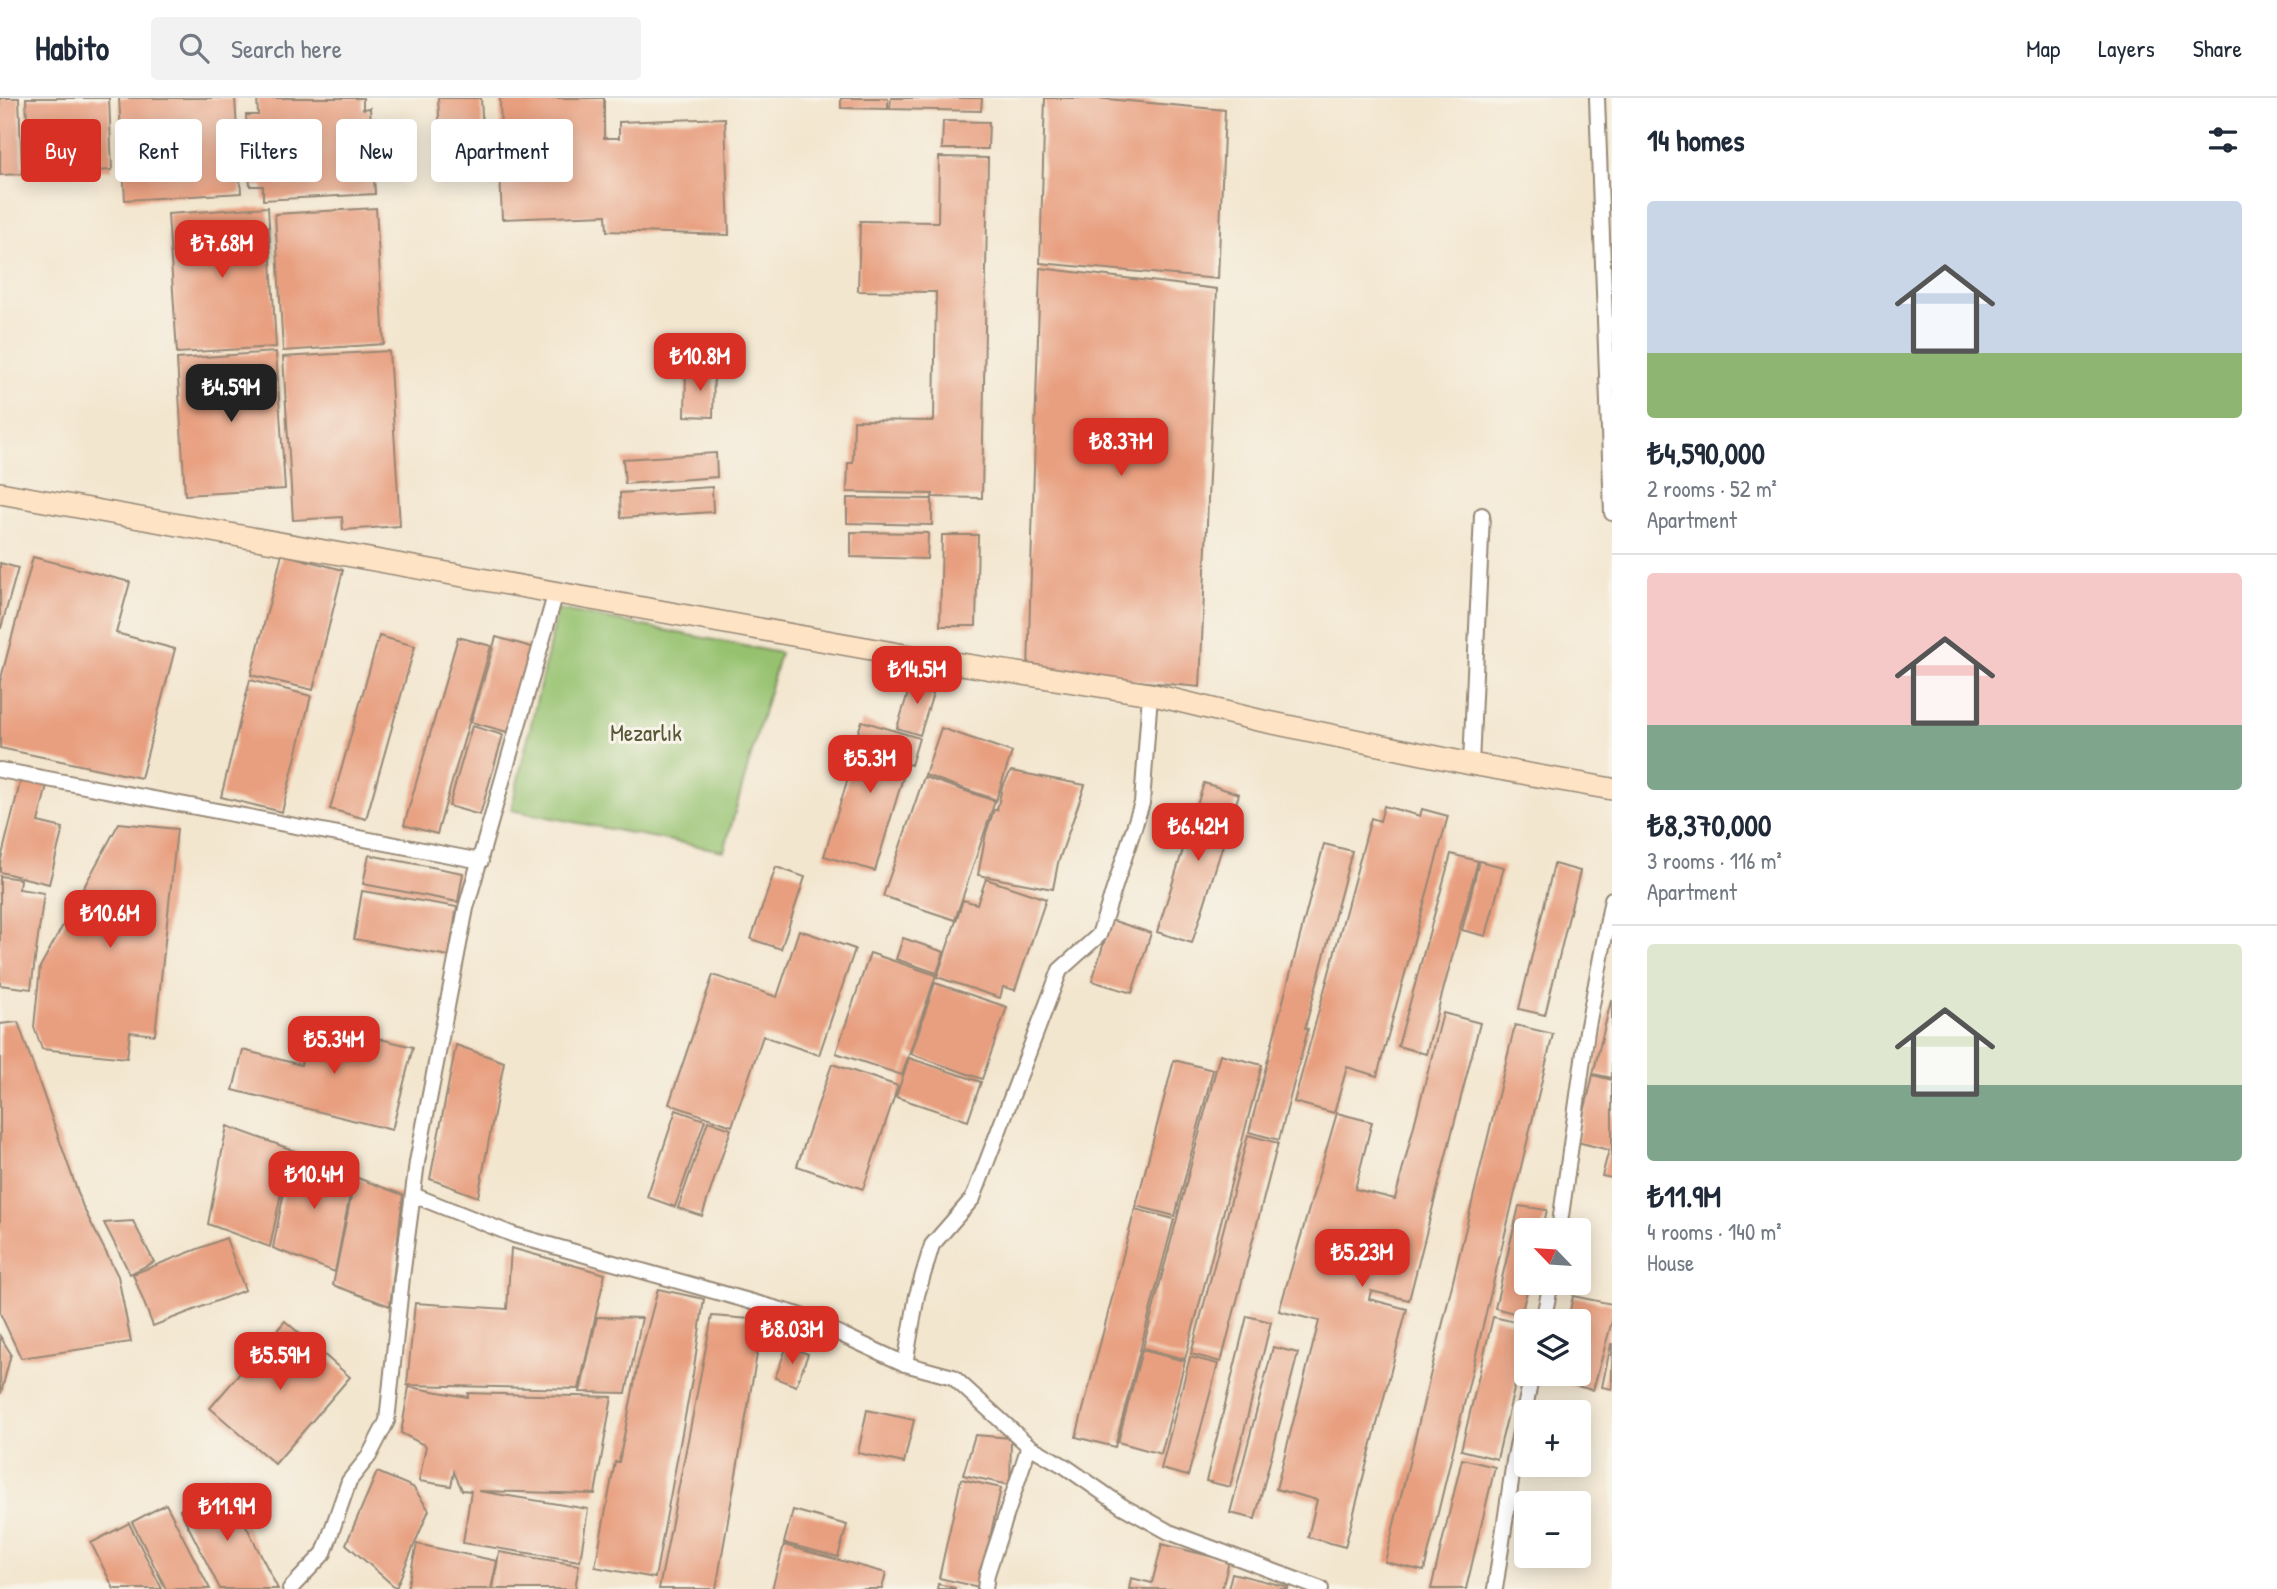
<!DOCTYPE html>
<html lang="en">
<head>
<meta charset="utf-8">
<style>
  :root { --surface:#fff; --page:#f2f2f3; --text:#1f2937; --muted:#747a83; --line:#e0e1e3; --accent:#d93025 }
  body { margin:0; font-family:"Patrick Hand",sans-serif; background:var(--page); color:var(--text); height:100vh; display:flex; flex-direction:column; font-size:26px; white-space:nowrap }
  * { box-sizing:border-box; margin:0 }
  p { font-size:23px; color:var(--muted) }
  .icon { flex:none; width:38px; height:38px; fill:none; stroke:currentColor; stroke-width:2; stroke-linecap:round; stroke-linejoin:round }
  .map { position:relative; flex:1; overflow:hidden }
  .sheet { display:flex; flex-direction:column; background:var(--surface); width:665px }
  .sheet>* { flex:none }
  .banner { position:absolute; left:21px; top:21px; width:665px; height:63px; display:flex; gap:14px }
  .needle { width:46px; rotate:295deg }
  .controls { position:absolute; left:1514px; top:1120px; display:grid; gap:14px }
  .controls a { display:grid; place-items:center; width:77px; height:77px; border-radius:7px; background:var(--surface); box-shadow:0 4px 18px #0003; font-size:35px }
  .price { position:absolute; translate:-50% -60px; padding:0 16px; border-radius:14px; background:var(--accent); color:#fff; font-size:23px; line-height:46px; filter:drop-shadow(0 2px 4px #0008) }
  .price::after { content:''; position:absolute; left:50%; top:42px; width:21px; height:16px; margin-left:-10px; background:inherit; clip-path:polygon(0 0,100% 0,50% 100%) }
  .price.selected { background:#222; color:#fff }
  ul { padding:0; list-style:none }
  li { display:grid; align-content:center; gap:14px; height:371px; padding:0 35px }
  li+li { border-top:2px solid var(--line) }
  li span { display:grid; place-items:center; height:217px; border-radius:7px; color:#555 }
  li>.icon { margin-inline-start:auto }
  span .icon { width:126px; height:126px; fill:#fffc; stroke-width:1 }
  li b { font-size:30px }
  h2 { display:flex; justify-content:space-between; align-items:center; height:84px; padding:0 35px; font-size:30px }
  .tag { padding:0 24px; border-radius:7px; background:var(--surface); box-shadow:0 4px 18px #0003; font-size:24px; line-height:63px }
  .tag.selected { background:var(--accent); color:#fff }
  header { display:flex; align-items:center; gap:42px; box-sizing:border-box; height:98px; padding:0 35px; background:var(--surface); border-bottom:2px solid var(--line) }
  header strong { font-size:33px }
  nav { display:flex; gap:38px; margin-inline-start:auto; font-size:24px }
  .search { width:490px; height:63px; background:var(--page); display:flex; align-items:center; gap:18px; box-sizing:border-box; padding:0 24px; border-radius:7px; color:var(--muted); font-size:26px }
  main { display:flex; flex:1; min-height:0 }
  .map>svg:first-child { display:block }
  .green { fill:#96c26f; stroke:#687646; stroke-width:2 }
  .building { fill:#e89f7f }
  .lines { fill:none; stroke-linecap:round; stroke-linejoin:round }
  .street-casing { stroke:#978876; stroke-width:18 }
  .secondary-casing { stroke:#978876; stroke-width:24 }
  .street { stroke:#fff; stroke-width:14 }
  .secondary { stroke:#fee4c5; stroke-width:21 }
  .labels { text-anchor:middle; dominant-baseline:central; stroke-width:6; stroke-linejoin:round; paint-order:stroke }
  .park-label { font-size:23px; fill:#565836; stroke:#f7f3e8 }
</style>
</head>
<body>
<header>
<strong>Habito</strong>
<div class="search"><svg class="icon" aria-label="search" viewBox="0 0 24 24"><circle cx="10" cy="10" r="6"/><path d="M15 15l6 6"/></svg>Search here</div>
<nav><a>Map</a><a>Layers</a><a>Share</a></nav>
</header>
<main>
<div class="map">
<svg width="1612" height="1491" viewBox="0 0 1612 1491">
  <rect width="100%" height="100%" fill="#f7f3e8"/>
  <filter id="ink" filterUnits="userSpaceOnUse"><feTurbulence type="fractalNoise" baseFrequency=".0143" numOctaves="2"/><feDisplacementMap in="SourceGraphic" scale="14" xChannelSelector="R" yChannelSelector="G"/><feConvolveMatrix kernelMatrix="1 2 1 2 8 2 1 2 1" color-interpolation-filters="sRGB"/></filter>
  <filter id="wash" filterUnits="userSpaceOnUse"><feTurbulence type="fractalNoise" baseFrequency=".00686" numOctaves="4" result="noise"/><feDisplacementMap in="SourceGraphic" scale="28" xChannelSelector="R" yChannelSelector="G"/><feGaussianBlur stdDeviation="1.57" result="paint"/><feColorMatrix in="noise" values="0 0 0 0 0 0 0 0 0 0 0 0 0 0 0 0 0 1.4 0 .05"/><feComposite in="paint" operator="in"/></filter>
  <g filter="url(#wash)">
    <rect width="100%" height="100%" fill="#f3e6cf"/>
    <path class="green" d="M558,511L780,555L724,753L511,712Z"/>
    <g id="blocks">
      <g class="building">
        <path d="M0,0H19L22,76L0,77Z"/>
        <path d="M26,0H109L112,72L29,76Z"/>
        <path d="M119,0H235L241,95L125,102Z"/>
        <path d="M257,0H363V11L370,10L375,96L263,102V88H250L246,17H258Z"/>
        <path d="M438,0H481L483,35L440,37Z"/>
        <path d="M500,0H604V40H619V24L725,20L729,137L607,133L606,117L502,121L499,50L507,37H501Z"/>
        <path d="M841,0H888V11L841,10Z"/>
        <path d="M891,0H982L981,13L890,11Z"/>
        <path d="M1045,0H1096L1225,12L1218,181L1040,165Z"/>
        <path d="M943,23L989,24L988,51H942Z"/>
        <path d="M939,59L988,60L982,400L932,399L933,396L847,394L848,365H853L854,322L934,323L936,194L858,193L860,123L938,124Z"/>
        <path d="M268,109L276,249L177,255L168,116Z"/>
        <path d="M376,110L384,246L283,253L275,116Z"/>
        <path d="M1040,170L1217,191L1200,589L1028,573Z"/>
        <path d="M389,253L400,428L343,432L342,419L293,422L283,259Z"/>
        <path d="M276,254L285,391L185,397L177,261Z"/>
        <path d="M686,271H714L713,319L685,318Z"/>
        <path d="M716,355L717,379L625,386L623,361Z"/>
        <path d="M712,389L713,414L621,420L620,395Z"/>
        <path d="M847,400L932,401V427L847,425Z"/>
        <path d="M851,434L928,435L927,461L851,459Z"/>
        <path d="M942,437H978L976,528H940Z"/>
        <path d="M282,456L343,472L313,592L251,577Z"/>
        <path d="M33,459L130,484L116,535L175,551L141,680L0,650V584Z"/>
        <path d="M0,465L18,470L1,530H0Z"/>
        <path d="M379,538L415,548L366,721L330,711Z"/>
        <path d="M458,539L491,548L437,736L404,727Z"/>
        <path d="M496,539L535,550L511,635L471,624Z"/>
        <path d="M913,579L936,586L920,637L897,630Z"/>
        <path d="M250,582L311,598L282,714L221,699Z"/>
        <path d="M862,623L919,640L911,667L907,666L875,773L824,758L857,651L853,650Z"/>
        <path d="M472,628L503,637L480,717L449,708Z"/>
        <path d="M941,630L1012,654L996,702L925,677Z"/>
        <path d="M1011,673L1085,687L1058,765L1053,791L978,777L986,735L994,712H997L1002,689Z"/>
        <path d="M22,677L48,683L38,724L63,730L49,786L0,774V765Z"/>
        <path d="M924,679L995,703L955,822L883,798Z"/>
        <path d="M1204,685L1239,696L1192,845L1157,834Z"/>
        <path d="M1384,708L1420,718L1422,711L1448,718L1377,978L1347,969L1334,1015L1294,1004L1371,720L1380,723Z"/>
        <path d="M119,725L177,731L155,937L130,934L127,960L42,951L34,929L40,869Z"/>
        <path d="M1324,746L1352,753L1305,930L1308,931L1279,1042L1249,1034Z"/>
        <path d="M1451,756L1478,763L1426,956L1398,948Z"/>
        <path d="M369,757L463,775L458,804L363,786Z"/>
        <path d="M1479,763L1504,769L1486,838L1462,832Z"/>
        <path d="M1554,766L1580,773L1545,917L1519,911Z"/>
        <path d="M776,769L805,779L781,851L751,841Z"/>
        <path d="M0,778L20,781L19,791L44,795L31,891L0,887Z"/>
        <path d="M986,781L1046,801L1015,892L1003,889L1000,900L937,879L963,802L977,806Z"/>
        <path d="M362,793L457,809L449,858L354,841Z"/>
        <path d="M1111,822L1151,835L1132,895L1092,883Z"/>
        <path d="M799,832L855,851L819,957L763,938L732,1028L669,1006L713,877L777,899Z"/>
        <path d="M903,840L944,854L937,875L896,861Z"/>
        <path d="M870,855L936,877L902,977L836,955Z"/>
        <path d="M935,885L1007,909L982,981L911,956Z"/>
        <path d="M1611,903H1612V980L1593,976Z"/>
        <path d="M1443,915L1480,925L1409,1202L1371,1193L1369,1201L1407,1211L1345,1449L1308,1439L1317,1402L1276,1391L1319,1223L1279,1213L1337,1015L1372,1024L1355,1091L1395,1101Z"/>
        <path d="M18,924L83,1109L118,1178L131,1244L21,1260L0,1215V926Z"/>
        <path d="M312,924L413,949L392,1032L233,992L243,952L301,967Z"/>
        <path d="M1515,927L1553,936L1424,1473L1385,1464Z"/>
        <path d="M456,947L504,964L478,1099L430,1081Z"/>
        <path d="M1220,956L1262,967L1185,1261L1143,1250Z"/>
        <path d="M909,960L981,984L968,1023L896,999Z"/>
        <path d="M1174,962L1213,972L1175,1118L1136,1108Z"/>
        <path d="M832,966L898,988L863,1091L797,1068Z"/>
        <path d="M1593,977L1612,982V1080L1602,1078L1609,1052L1577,1044Z"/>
        <path d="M676,1012L705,1022L675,1109L647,1099Z"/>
        <path d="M708,1023L731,1031L702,1118L678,1110Z"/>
        <path d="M227,1028L290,1051L270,1149L208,1126Z"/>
        <path d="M1248,1037L1278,1045L1221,1264L1191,1256Z"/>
        <path d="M292,1052L354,1075L335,1174L273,1150Z"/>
        <path d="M355,1079L403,1097L390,1208L333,1187Z"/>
        <path d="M1519,1108L1547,1112L1542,1132H1526V1185H1529L1521,1217L1495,1210Z"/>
        <path d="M1135,1111L1174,1121L1115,1349L1076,1339Z"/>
        <path d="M133,1123L154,1164L130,1176L104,1125Z"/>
        <path d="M226,1140L245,1192L153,1228L133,1176Z"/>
        <path d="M511,1150L605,1176L579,1291L407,1287L415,1205L507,1211Z"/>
        <path d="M658,1191L704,1201L693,1276L655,1480L595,1469L615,1364H619L638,1266Z"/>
        <path d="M1573,1198L1612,1206V1223L1593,1292L1556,1283L1558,1276H1578V1223H1568Z"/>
        <path d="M712,1218L763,1222L716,1491H659Z"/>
        <path d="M1247,1218L1271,1224L1230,1389L1206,1383Z"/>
        <path d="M597,1219L642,1220L626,1295L580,1294Z"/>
        <path d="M1493,1219L1526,1226V1242L1497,1361L1461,1352Z"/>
        <path d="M285,1223L350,1279L275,1366L210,1310Z"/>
        <path d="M0,1238L11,1256L1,1295H0Z"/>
        <path d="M1611,1246H1612V1291L1602,1289Z"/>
        <path d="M787,1248L808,1256L796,1288L775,1280Z"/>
        <path d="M1273,1249L1298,1255L1255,1421L1230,1415Z"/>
        <path d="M1142,1252L1185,1263L1161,1356L1118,1344Z"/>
        <path d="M1190,1259L1218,1266L1188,1378L1161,1371Z"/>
        <path d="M409,1289L468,1299V1295L612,1299L595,1396L478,1393L588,1411L580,1463L463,1445L471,1393L462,1392L454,1374L451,1388L419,1383L426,1348L401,1335Z"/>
        <path d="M867,1312L914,1322L904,1365L858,1355Z"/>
        <path d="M975,1337L1011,1340L1010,1387L963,1377Z"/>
        <path d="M1462,1361L1495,1369L1466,1491H1431Z"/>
        <path d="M377,1374L413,1389L429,1412L396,1490L346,1446Z"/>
        <path d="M961,1381L1001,1390L979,1489L939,1480Z"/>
        <path d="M226,1388L278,1491H220L180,1412Z"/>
        <path d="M166,1406L210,1491H166L132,1424Z"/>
        <path d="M793,1412L847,1427L838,1459L784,1445Z"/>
        <path d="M129,1425L162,1491H114L91,1445Z"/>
        <path d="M417,1446L497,1463L491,1491H407Z"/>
        <path d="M1162,1446L1229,1463L1222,1491H1129L1131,1480L1152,1485Z"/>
        <path d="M784,1447L886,1475L882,1491H772Z"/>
        <path d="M499,1454L579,1467L575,1491H493Z"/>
        <path d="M1232,1475L1288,1489V1491H1228Z"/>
        <path d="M938,1486L955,1490V1491H937Z"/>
      </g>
    </g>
  </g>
  <g filter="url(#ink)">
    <use href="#blocks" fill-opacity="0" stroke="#978876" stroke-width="2"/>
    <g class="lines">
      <defs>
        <g id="street">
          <path d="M1597,0L1612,415"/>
          <path d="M1471,666L1482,417"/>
          <path d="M0,672L481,763"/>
          <path d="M413,1097L514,1137L799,1217L905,1266L953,1279L1029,1348L1066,1369L1122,1408L1169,1434L1321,1491"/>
          <path d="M1559,1132L1587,933L1612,801"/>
          <path d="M1543,1223L1551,1185"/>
          <path d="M905,1266L917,1197L932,1147L973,1100L1060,872L1099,837L1142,705L1150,596"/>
          <path d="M290,1491L324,1455L349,1383L369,1358L387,1323L402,1179L417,1064L466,810L556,494"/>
          <path d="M985,1491L987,1476L1029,1348"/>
          <path d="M1495,1491L1514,1363L1532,1276"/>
        </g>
        <path id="secondary" d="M0,395L910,558L1150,596L1258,622L1471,666L1612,691"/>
      </defs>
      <use href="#street" class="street-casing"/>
      <use href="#secondary" class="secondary-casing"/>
      <use href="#street" class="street"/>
      <use href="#secondary" class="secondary"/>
    </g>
  </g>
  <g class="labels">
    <g class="park-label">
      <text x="646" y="634">Mezarlık</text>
    </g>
  </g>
</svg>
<div class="controls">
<a><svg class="needle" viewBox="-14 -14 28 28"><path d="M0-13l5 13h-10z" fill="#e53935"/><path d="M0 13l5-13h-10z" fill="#747a83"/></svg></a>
<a><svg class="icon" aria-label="layers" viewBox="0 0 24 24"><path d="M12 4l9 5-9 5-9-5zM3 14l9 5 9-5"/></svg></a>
<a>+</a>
<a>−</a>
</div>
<b class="price" style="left:222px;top:182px">₺7.68M</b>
<b class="price" style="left:700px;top:295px">₺10.8M</b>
<b class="price selected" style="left:231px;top:326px">₺4.59M</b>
<b class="price" style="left:1121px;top:380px">₺8.37M</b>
<b class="price" style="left:917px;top:608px">₺14.5M</b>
<b class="price" style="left:870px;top:697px">₺5.3M</b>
<b class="price" style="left:1198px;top:765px">₺6.42M</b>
<b class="price" style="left:110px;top:852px">₺10.6M</b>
<b class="price" style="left:334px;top:978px">₺5.34M</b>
<b class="price" style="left:314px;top:1113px">₺10.4M</b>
<b class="price" style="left:1362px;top:1191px">₺5.23M</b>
<b class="price" style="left:792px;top:1268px">₺8.03M</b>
<b class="price" style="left:280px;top:1294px">₺5.59M</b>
<b class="price" style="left:227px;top:1445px">₺11.9M</b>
<div class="banner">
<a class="tag selected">Buy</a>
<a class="tag">Rent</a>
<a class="tag">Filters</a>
<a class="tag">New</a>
<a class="tag">Apartment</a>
</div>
</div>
<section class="sheet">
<h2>14 homes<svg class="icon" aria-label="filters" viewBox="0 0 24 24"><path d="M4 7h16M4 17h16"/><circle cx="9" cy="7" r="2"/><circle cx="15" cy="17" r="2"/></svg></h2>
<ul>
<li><span style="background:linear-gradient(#c9d6e8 70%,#8fb573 0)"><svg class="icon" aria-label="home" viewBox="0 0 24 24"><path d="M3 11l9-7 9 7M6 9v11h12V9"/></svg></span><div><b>₺4,590,000</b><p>2 rooms · 52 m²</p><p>Apartment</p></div></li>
<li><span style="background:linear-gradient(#f6c9c9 70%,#7fa58c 0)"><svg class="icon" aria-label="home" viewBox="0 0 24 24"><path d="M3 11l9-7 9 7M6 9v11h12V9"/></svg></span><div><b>₺8,370,000</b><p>3 rooms · 116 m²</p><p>Apartment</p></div></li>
<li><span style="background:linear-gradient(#dfe7d0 65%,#7fa58c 0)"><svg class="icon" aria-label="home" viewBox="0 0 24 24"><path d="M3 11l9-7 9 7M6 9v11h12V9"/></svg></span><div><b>₺11.9M</b><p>4 rooms · 140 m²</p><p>House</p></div></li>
</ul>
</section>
</main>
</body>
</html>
